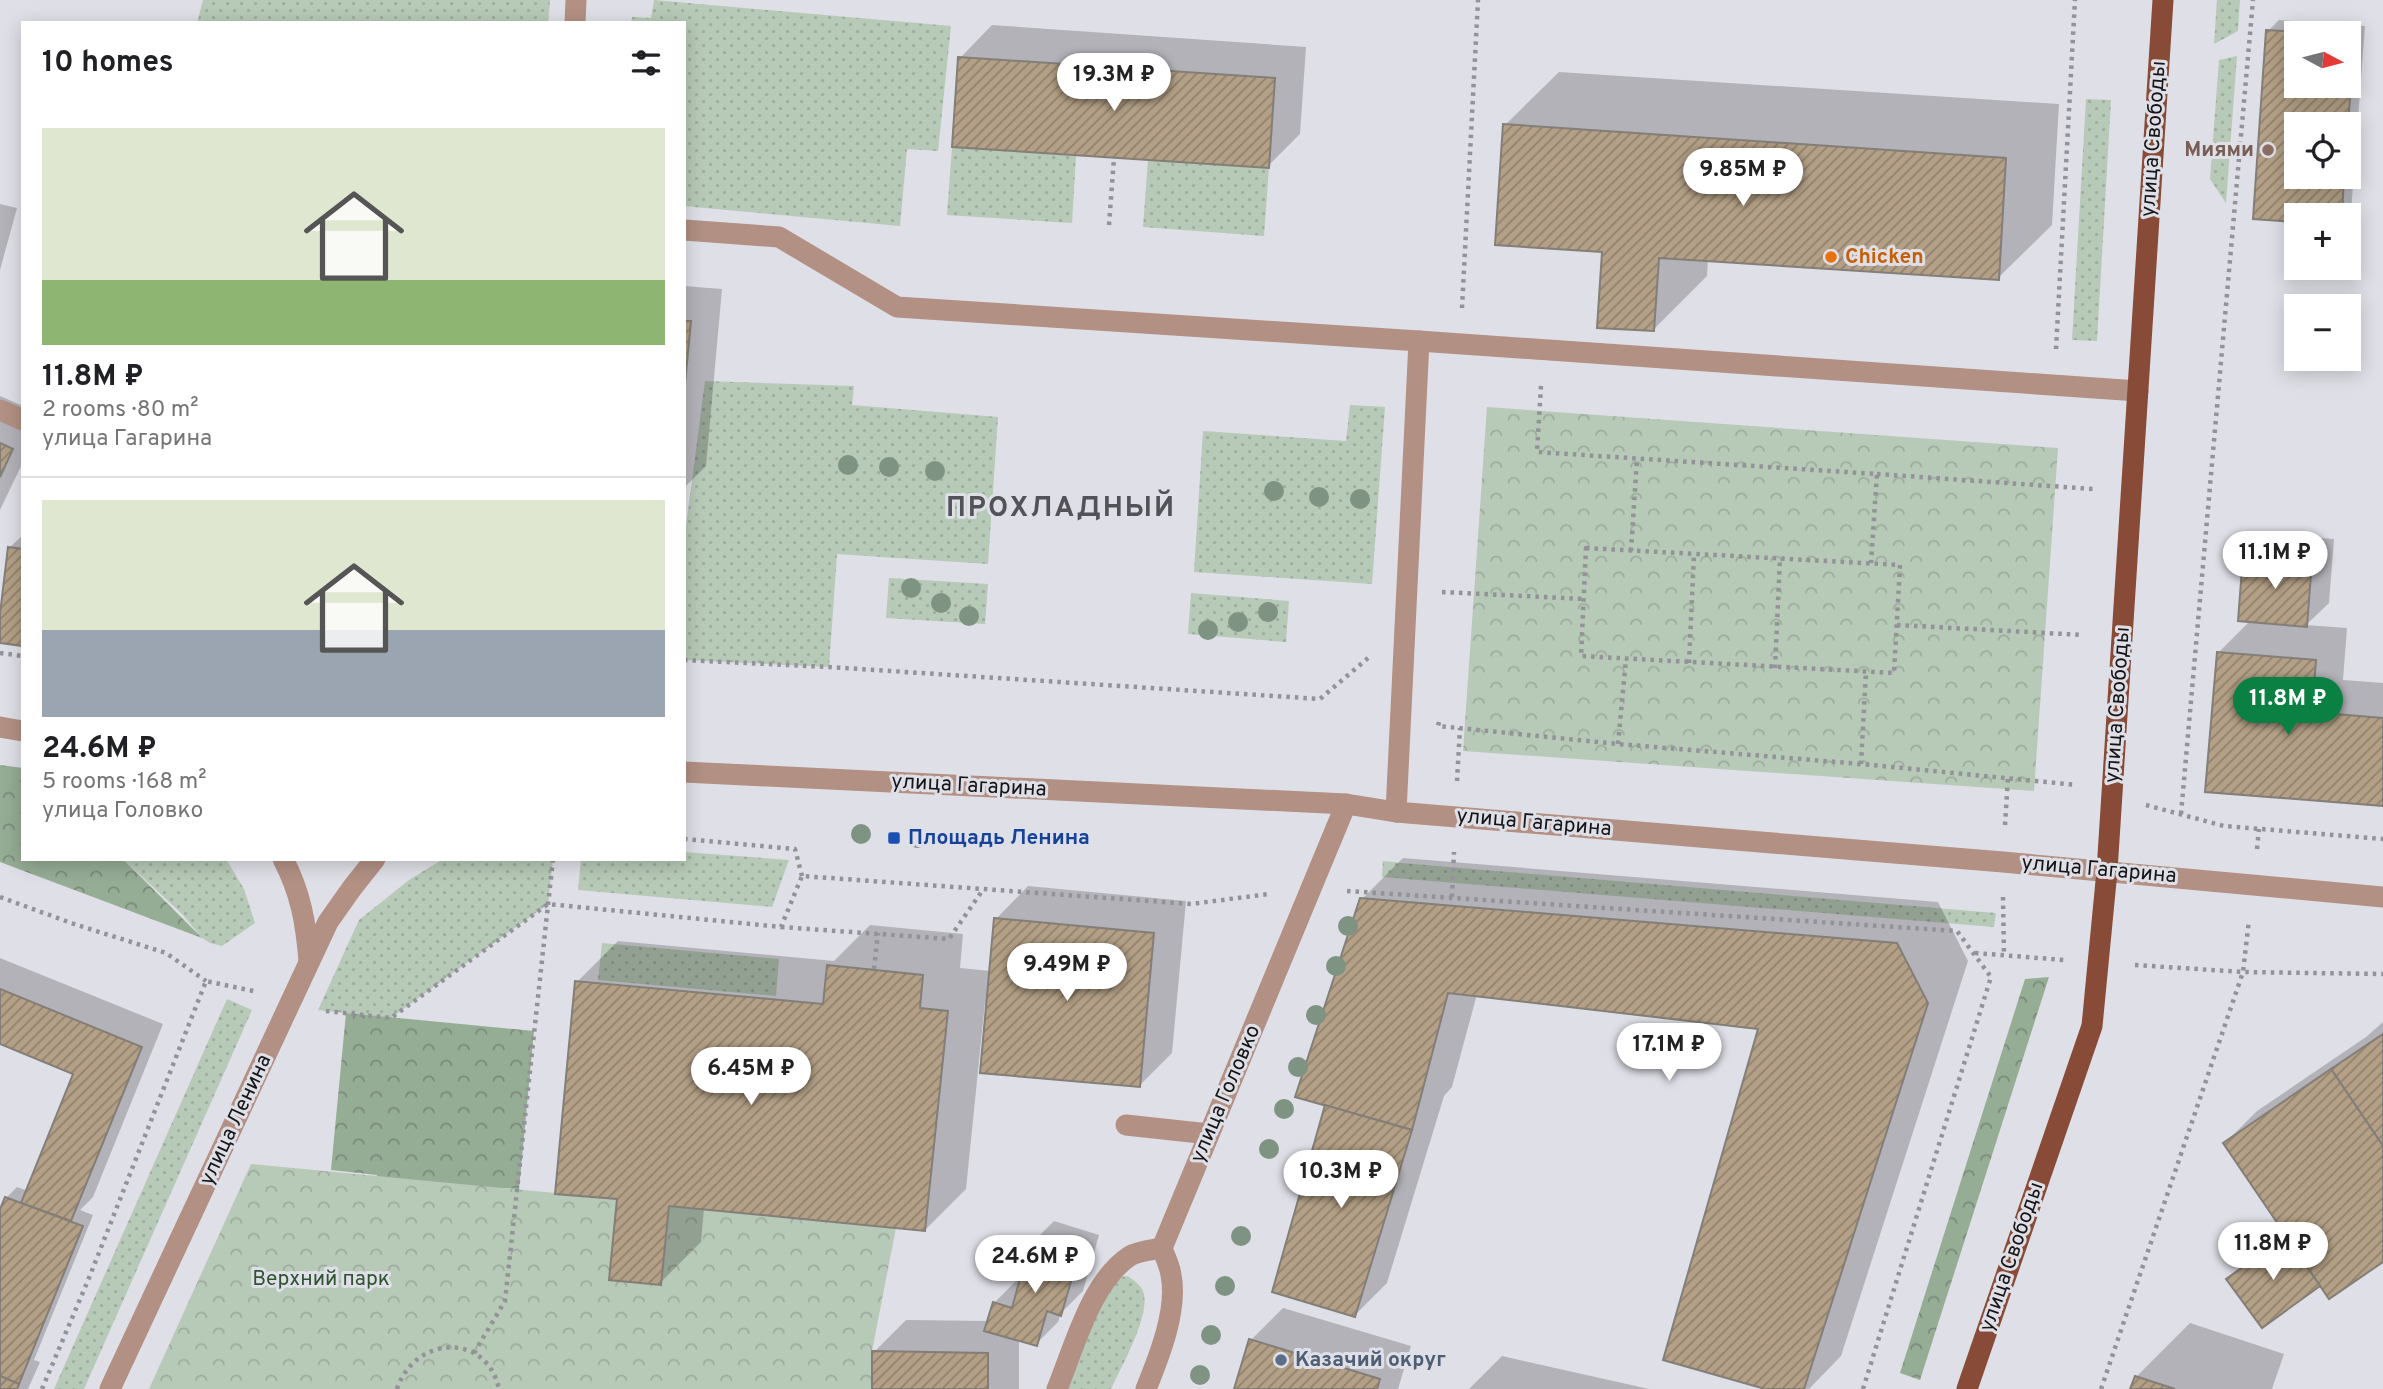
<!DOCTYPE html>
<html lang="en">
<head>
<meta charset="utf-8">
<style>
  :root { --surface:#fff; --page:#f2f2f2; --text:#202124; --muted:#757577; --line:#e0e0e0; --accent:#0b8043 }
  body { margin:0; font-family:Overpass,sans-serif; background:var(--page); color:var(--text); height:100vh; display:flex; flex-direction:column; font-size:26px; white-space:nowrap }
  * { box-sizing:border-box; margin:0 }
  p { font-size:23px; color:var(--muted) }
  .icon { flex:none; width:38px; height:38px; fill:none; stroke:currentColor; stroke-width:2; stroke-linecap:round; stroke-linejoin:round }
  .map { position:relative; flex:1; overflow:hidden }
  .sheet { position:absolute; left:21px; top:21px; width:665px; height:840px; display:flex; flex-direction:column; background:var(--surface); border-radius:0px; box-shadow:0 4px 18px #0003 }
  .sheet>* { flex:none }
  .needle { width:46px; rotate:97deg }
  .fabs { position:absolute; left:2284px; top:21px; display:grid; gap:14px }
  .fabs a { display:grid; place-items:center; width:77px; height:77px; border-radius:0px; background:var(--surface); box-shadow:0 4px 18px #0003; font-size:35px }
  .price { position:absolute; translate:-50% -60px; padding:0 16px; border-radius:24px; background:#fff; color:#222; font-size:23px; line-height:46px; filter:drop-shadow(0 2px 4px #0008) }
  .price::after { content:''; position:absolute; left:50%; top:42px; width:21px; height:16px; margin-left:-10px; background:inherit; clip-path:polygon(0 0,100% 0,50% 100%) }
  .price.selected { background:var(--accent); color:#fff }
  ul { padding:0; list-style:none }
  li { display:grid; align-content:center; gap:14px; height:371px; padding:0 21px }
  li+li { border-top:2px solid var(--line) }
  li span { display:grid; place-items:center; height:217px; border-radius:0px; color:#555 }
  li>.icon { margin-inline-start:auto }
  span .icon { width:126px; height:126px; fill:#fffc; stroke-width:1 }
  li b { font-size:30px }
  h2 { display:flex; justify-content:space-between; align-items:center; height:84px; padding:0 21px; font-size:30px }
  .map>svg:first-child { display:block }
  .grass { fill:url(#grass-dots) }
  .forest { fill:url(#forest-crowns) }
  .park { fill:url(#park-crowns) }
  .shadow { fill:#0003; fill-rule:evenodd }
  .building { fill:url(#building-hatch); stroke:#837e78; stroke-width:2 }
  .lines { fill:none; stroke-linecap:round; stroke-linejoin:round }
  .path { stroke:#929298; stroke-width:4.5; stroke-dasharray:3.5 5; stroke-linecap:butt }
  .minor { stroke:#b29084; stroke-width:21 }
  .major { stroke:#874b37; stroke-width:21 }
  .tree { fill:#7e9382 }
  .education-dot { fill:#8d6e63; stroke:#dfdfe7; stroke-width:2.5 }
  .food-dot { fill:#e8710a; stroke:#dfdfe7; stroke-width:2.5 }
  .transit-dot { fill:#1a4fb4; stroke:#dfdfe7; stroke-width:2.5 }
  .service-dot { fill:#5c6f8a; stroke:#dfdfe7; stroke-width:2.5 }
  .labels { text-anchor:middle; dominant-baseline:central; stroke-width:6; stroke-linejoin:round; paint-order:stroke }
  .street-label { font-size:21px; fill:#161618; stroke:#dfdfe7 }
  .education-label { font-size:21px; font-weight:bold; fill:#785e54; stroke:#dfdfe7; text-anchor:end }
  .food-label { font-size:21px; font-weight:bold; fill:#c56008; stroke:#dfdfe7; text-anchor:start }
  .transit-label { font-size:21px; font-weight:bold; fill:#164399; stroke:#dfdfe7; text-anchor:start }
  .park-label { font-size:21px; fill:#2f5430; stroke:#dfdfe7 }
  .service-label { font-size:21px; font-weight:bold; fill:#4e5e75; stroke:#dfdfe7; text-anchor:start }
  .district-label { font-size:28px; font-weight:bold; letter-spacing:2px; fill:#525258; stroke:#dfdfe7 }
</style>
</head>
<body>
<div class="map">
<svg width="2383" height="1389" viewBox="0 0 2383 1389">
  <defs>
    <pattern id="grass-dots" width="8" height="8" patternUnits="userSpaceOnUse" patternTransform="scale(1.75)"><rect width="8" height="8" fill="#b7c9b7"/><path d="M2 2h.1M6 6h.1" fill="none" stroke="#9dac9d" stroke-width="1.8" stroke-linecap="round"/></pattern>
    <pattern id="forest-crowns" width="20" height="18" patternUnits="userSpaceOnUse" patternTransform="scale(1.75)"><rect width="20" height="18" fill="#95ac95"/><path d="M2 6a3 3 0 1 1 6 0M12 15a3 3 0 1 1 6 0" fill="none" stroke="#798b79"/></pattern>
    <pattern id="park-crowns" width="20" height="18" patternUnits="userSpaceOnUse" patternTransform="scale(1.75)"><rect width="20" height="18" fill="#b7c9b7"/><path d="M2 6a3 3 0 1 1 6 0M12 15a3 3 0 1 1 6 0" fill="none" stroke="#9dac9d"/></pattern>
    <pattern id="building-hatch" width="6" height="6" patternUnits="userSpaceOnUse" patternTransform="scale(1.75)"><rect width="6" height="6" fill="#b3a086"/><path d="M-1 1l2-2M0 6l6-6M5 7l2-2" fill="none" stroke="#91816d"/></pattern>
  </defs>
  <rect width="100%" height="100%" fill="#dfdfe7"/>
  <g class="grass">
    <path d="M203,0H550L548,23H197Z"/>
    <path d="M654,0L951,26L938,151L907,149L900,226L684,206V23H631L632,17L651,18Z"/>
    <path d="M2217,0H2240L2238,31L2214,44Z"/>
    <path d="M2237,56L2226,203L2210,179L2219,60Z"/>
    <path d="M2086,99L2111,100L2097,341L2072,340Z"/>
    <path d="M952,147L1076,156L1072,223L947,215Z"/>
    <path d="M1148,160L1269,168L1264,236L1143,227Z"/>
    <path d="M705,381L854,386L852,405L998,417L988,564L837,554L829,667L684,660V541Z"/>
    <path d="M1350,405L1385,407L1372,584L1194,572L1203,431L1346,441Z"/>
    <path d="M889,578L988,584L985,624L886,618Z"/>
    <path d="M1191,593L1289,601L1286,642L1188,634Z"/>
    <path d="M684,852L789,860L772,907L578,890L581,859H684Z"/>
    <path d="M123,859H226L244,889L255,923L222,946L210,943L202,938L182,914Z"/>
    <path d="M443,859H553L548,904L391,1018L318,1010L359,920L409,880Z"/>
    <path d="M1383,861L1402,863L1996,913L1994,927L1382,877Z"/>
    <path d="M602,943L779,959L776,996L598,980Z"/>
    <path d="M227,999L252,1010L84,1389H54Z"/>
    <path d="M1128,1276C1134,1281 1140,1284 1143,1291C1152,1313 1121,1367 1111,1389H1064L1110,1282L1119,1277Z"/>
  </g>
  <g class="forest">
    <path d="M0,765L23,768V859H123L202,938L0,862Z"/>
    <path d="M2049,977L1920,1380L1900,1373L2025,979Z"/>
    <path d="M346,1013L534,1031L519,1189L502,1188L568,1292L872,1389H325L377,1175L331,1170Z"/>
  </g>
  <g class="park">
    <path d="M1487,407L2058,448L2034,791L1463,751Z"/>
    <path d="M251,1164L617,1199L609,1279L660,1285L669,1206L896,1228L872,1351V1389H149Z"/>
  </g>
  <g class="shadow">
    <path d="M2279,20L2365,26L2351,212L2348,215H2296V220L2268,31ZM2296,33H2348V86H2296ZM2296,124H2348V177H2296Z"/>
    <path d="M992,25L1306,47L1300,134L1268,166L960,58Z"/>
    <path d="M1559,72L2059,104L2052,225L1998,278L1708,259L1707,276L1654,329L1604,250L1505,125Z"/>
    <path d="M0,204L17,208L0,270Z"/>
    <path d="M684,286L722,289L706,466L684,488Z"/>
    <path d="M0,396L23,406V462L0,510Z"/>
    <path d="M2267,534L2334,539L2329,603L2306,625L2347,628L2343,680L2383,683V804L2218,653L2251,620L2244,556Z"/>
    <path d="M23,535V644L0,641L9,548Z"/>
    <path d="M1403,858L1938,902L1968,961L1841,1356L1809,1389H1771L1761,1027L1477,994L1452,1087L1444,1096L1387,1283L1355,1315L1327,1104L1362,899Z"/>
    <path d="M1028,886L1186,901L1172,1053L1139,1086L985,1002L966,1189L925,1230L704,1208L701,1242L660,1283L619,1198L577,982L618,941L834,961L870,925L963,934L960,968L991,971L996,919Z"/>
    <path d="M0,958L163,1024L93,1197L80,1210L93,1215L34,1360L40,1362L28,1389H0V1214L6,1198L17,1187L28,1191L75,1073L0,1042Z"/>
    <path d="M2383,1022V1260L2320,1284L2262,1326L2229,1280L2251,1257L2286,1232L2225,1143L2257,1111L2366,1037Z"/>
    <path d="M1054,1221L1099,1235L1083,1291L1061,1313L1058,1322L1036,1344L1019,1339V1389H873L874,1352L906,1320L989,1321L994,1303L1016,1281L1021,1282L1032,1243Z"/>
    <path d="M1283,1308L1411,1346L1398,1389H1236L1251,1340Z"/>
    <path d="M2190,1323L2284,1354L2272,1389H2132L2136,1377Z"/>
    <path d="M1502,1356L1649,1389H1469Z"/>
  </g>
  <g class="building">
    <path d="M2266,30L2315,33H2296V86H2348V36H2355L2348,124H2296V177H2344L2342,215H2296V222L2253,219Z"/>
    <path d="M958,57L1275,78L1269,168L952,147Z"/>
    <path d="M1503,124L2006,158L1999,280L1659,258L1654,331L1597,328L1602,252L1495,245Z"/>
    <path d="M684,321H691L684,394Z"/>
    <path d="M0,443L13,449L0,477Z"/>
    <path d="M8,547L23,549V646L0,643V614Z"/>
    <path d="M2243,555L2312,560L2307,627L2238,621Z"/>
    <path d="M2217,652L2316,660L2312,712L2383,718V806L2205,792Z"/>
    <path d="M1360,898L1897,943L1928,1003L1804,1389H1765L1663,1360L1758,1029L1448,993L1412,1130L1295,1097Z"/>
    <path d="M994,918L1154,933L1140,1087L980,1073Z"/>
    <path d="M827,965L923,975L920,1008L948,1011L925,1231L669,1206L661,1285L609,1280L617,1199L555,1194L575,981L823,1004Z"/>
    <path d="M0,989L142,1047L71,1221L21,1203L73,1074L0,1044Z"/>
    <path d="M2383,1034V1146L2331,1069Z"/>
    <path d="M2331,1069L2383,1146V1262L2329,1299L2223,1143Z"/>
    <path d="M1325,1105L1412,1130L1355,1317L1272,1292Z"/>
    <path d="M5,1197L83,1226L19,1384L0,1376V1209Z"/>
    <path d="M2286,1236L2320,1286L2262,1328L2226,1279Z"/>
    <path d="M1030,1242L1078,1257L1061,1316L1047,1311L1037,1346L984,1331L993,1302L1012,1308Z"/>
    <path d="M1249,1339L1380,1379L1377,1389H1234Z"/>
    <path d="M872,1351L988,1353V1389H872Z"/>
    <path d="M0,1376L19,1384L17,1389H0Z"/>
    <path d="M2135,1376L2175,1389H2130Z"/>
  </g>
  <g class="lines">
    <g class="path">
      <path d="M1109,225L1114,158"/>
      <path d="M1462,308L1478,0"/>
      <path d="M2056,349L2075,0"/>
      <path d="M1541,386L1537,452L1877,474L1871,563"/>
      <path d="M1877,474L2093,489"/>
      <path d="M1586,548L1900,565L1894,673L1581,656Z"/>
      <path d="M1631,551L1637,459"/>
      <path d="M1442,592L1584,599"/>
      <path d="M1897,625L2083,635"/>
      <path d="M0,653L23,656"/>
      <path d="M684,660L829,667L1320,699L1368,658"/>
      <path d="M1689,663L1694,554"/>
      <path d="M1775,668L1780,558"/>
      <path d="M1439,722L1438,726L1618,744L1861,764L2077,785"/>
      <path d="M1618,744L1626,659"/>
      <path d="M1861,764L1866,672"/>
      <path d="M1457,781L1460,728"/>
      <path d="M2146,805L2224,826L2383,839"/>
      <path d="M2181,814L2253,0"/>
      <path d="M2005,825L2008,777"/>
      <path d="M684,839L795,849L802,876"/>
      <path d="M2257,849L2259,829"/>
      <path d="M1347,891L1957,931L1991,977L1863,1389"/>
      <path d="M0,897L74,924L166,953L206,981"/>
      <path d="M1452,897L1454,852"/>
      <path d="M2003,897L2004,956"/>
      <path d="M781,927L949,939L982,891"/>
      <path d="M1975,953L2064,960"/>
      <path d="M2135,965L2243,972L2383,974"/>
      <path d="M874,969L878,933"/>
      <path d="M326,1011L391,1018L548,904L781,927L802,876L1191,904L1269,894"/>
      <path d="M474,1353L505,1301L553,859"/>
      <path d="M42,1389L89,1278L206,981L258,992"/>
      <path d="M397,1389C415,1335 487,1332 499,1389"/>
      <path d="M2101,1389L2243,972L2249,920"/>
    </g>
    <g class="minor">
      <path d="M575,23L576,0"/>
      <path d="M684,230L779,237L897,307L1419,341"/>
      <path d="M0,410L23,420"/>
      <path d="M0,727L23,731"/>
      <path d="M684,772L1346,804L1396,812L2003,862L2383,897"/>
      <path d="M1396,812L1419,341L2138,391"/>
      <path d="M283,859C301,893 306,924 309,961"/>
      <path d="M1126,1125L1209,1134"/>
      <path d="M110,1389L328,922L352,888L375,859"/>
      <path d="M1057,1389C1074,1348 1091,1281 1130,1256C1138,1251 1152,1250 1162,1248"/>
      <path d="M1146,1389C1159,1357 1178,1310 1171,1275C1170,1266 1165,1257 1162,1248L1346,804"/>
    </g>
    <path class="major" d="M1967,1389L2092,1026L2107,871L2163,0"/>
  </g>
  <g class="tree">
    <circle cx="848" cy="465" r="10"/>
    <circle cx="889" cy="467" r="10"/>
    <circle cx="935" cy="471" r="10"/>
    <circle cx="1274" cy="491" r="10"/>
    <circle cx="1319" cy="497" r="10"/>
    <circle cx="1360" cy="499" r="10"/>
    <circle cx="911" cy="588" r="10"/>
    <circle cx="941" cy="603" r="10"/>
    <circle cx="1268" cy="612" r="10"/>
    <circle cx="969" cy="616" r="10"/>
    <circle cx="1238" cy="622" r="10"/>
    <circle cx="1208" cy="630" r="10"/>
    <circle cx="861" cy="834" r="10"/>
    <circle cx="917" cy="838" r="10"/>
    <circle cx="1348" cy="926" r="10"/>
    <circle cx="1336" cy="966" r="10"/>
    <circle cx="1316" cy="1015" r="10"/>
    <circle cx="1298" cy="1067" r="10"/>
    <circle cx="1284" cy="1109" r="10"/>
    <circle cx="1269" cy="1149" r="10"/>
    <circle cx="1241" cy="1236" r="10"/>
    <circle cx="1225" cy="1286" r="10"/>
    <circle cx="1211" cy="1335" r="10"/>
    <circle cx="1200" cy="1375" r="10"/>
  </g>
  <circle class="education-dot" cx="2268" cy="150" r="7"/>
  <circle class="food-dot" cx="1831" cy="257" r="7"/>
  <rect class="transit-dot" x="887" y="831" width="14" height="14" rx="3.5"/>
  <circle class="service-dot" cx="1281" cy="1360" r="7"/>
  <g class="labels">
    <g class="street-label">
      <text transform="translate(2154 139) rotate(-86)">улица Свободы</text>
      <text transform="translate(2118 705) rotate(-86)">улица Свободы</text>
      <text transform="translate(969 786) rotate(3)">улица Гагарина</text>
      <text transform="translate(1534 823) rotate(5)">улица Гагарина</text>
      <text transform="translate(2099 870) rotate(5)">улица Гагарина</text>
      <text transform="translate(1226 1094) rotate(-67)">улица Головко</text>
      <text transform="translate(236 1120) rotate(-65)">улица Ленина</text>
      <text transform="translate(2012 1257) rotate(-71)">улица Свободы</text>
    </g>
    <g class="education-label">
      <text x="2254" y="150">Миями</text>
    </g>
    <g class="food-label">
      <text x="1845" y="257">Chicken</text>
    </g>
    <g class="transit-label">
      <text x="908" y="838">Площадь Ленина</text>
    </g>
    <g class="park-label">
      <text x="321" y="1279">Верхний парк</text>
    </g>
    <g class="service-label">
      <text x="1295" y="1360">Казачий округ</text>
    </g>
    <g class="district-label">
      <text x="1061" y="509">ПРОХЛАДНЫЙ</text>
    </g>
  </g>
</svg>
<div class="fabs">
<a><svg class="needle" viewBox="-14 -14 28 28"><path d="M0-13l5 13h-10z" fill="#e53935"/><path d="M0 13l5-13h-10z" fill="#757577"/></svg></a>
<a><svg class="icon" aria-label="locate" viewBox="0 0 24 24"><circle cx="12" cy="12" r="6"/><path d="M12 2v4M12 18v4M2 12h4M18 12h4"/></svg></a>
<a>+</a>
<a>−</a>
</div>
<b class="price" style="left:1114px;top:113px">19.3M ₽</b>
<b class="price" style="left:1743px;top:208px">9.85M ₽</b>
<b class="price" style="left:2275px;top:591px">11.1M ₽</b>
<b class="price selected" style="left:2288px;top:737px">11.8M ₽</b>
<b class="price" style="left:1067px;top:1003px">9.49M ₽</b>
<b class="price" style="left:1669px;top:1083px">17.1M ₽</b>
<b class="price" style="left:751px;top:1107px">6.45M ₽</b>
<b class="price" style="left:1341px;top:1210px">10.3M ₽</b>
<b class="price" style="left:2273px;top:1282px">11.8M ₽</b>
<b class="price" style="left:1035px;top:1295px">24.6M ₽</b>
<section class="sheet">
<h2>10 homes<svg class="icon" aria-label="filters" viewBox="0 0 24 24"><path d="M4 7h16M4 17h16"/><circle cx="9" cy="7" r="2"/><circle cx="15" cy="17" r="2"/></svg></h2>
<ul>
<li><span style="background:linear-gradient(#dfe7d0 70%,#8fb573 0)"><svg class="icon" aria-label="home" viewBox="0 0 24 24"><path d="M3 11l9-7 9 7M6 9v11h12V9"/></svg></span><div><b>11.8M ₽</b><p>2 rooms · 80 m²</p><p>улица Гагарина</p></div></li>
<li><span style="background:linear-gradient(#dfe7d0 60%,#9aa5b1 0)"><svg class="icon" aria-label="home" viewBox="0 0 24 24"><path d="M3 11l9-7 9 7M6 9v11h12V9"/></svg></span><div><b>24.6M ₽</b><p>5 rooms · 168 m²</p><p>улица Головко</p></div></li>
</ul>
</section>
</div>
</body>
</html>
